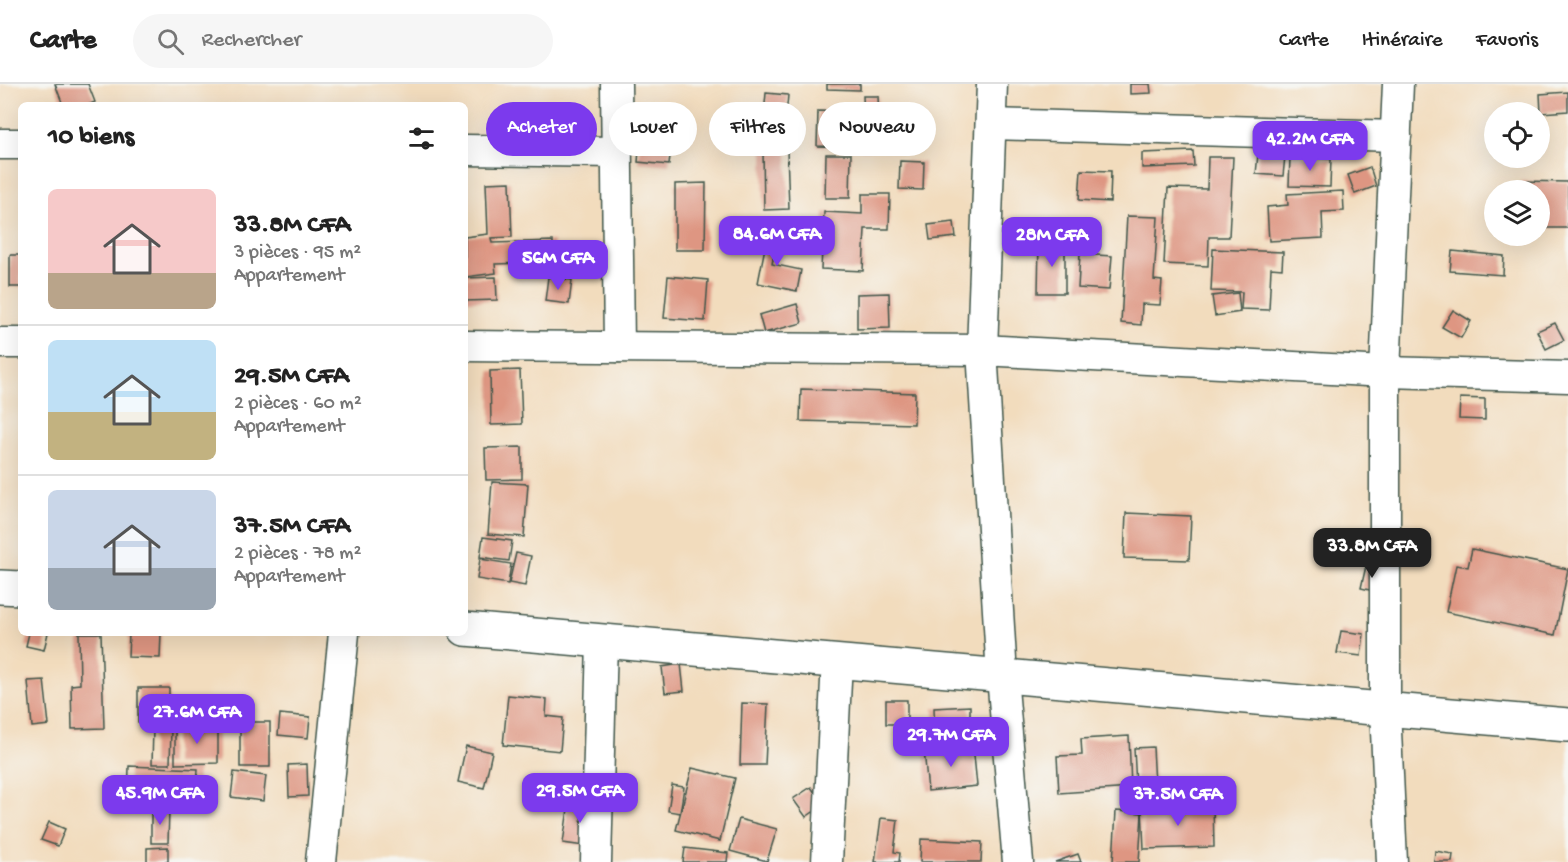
<!DOCTYPE html>
<html lang="fr">
<head>
<meta charset="utf-8">
<style>
  :root { --surface:#fff; --page:#f6f6f6; --text:#222; --muted:#767676; --line:#e0e0e0; --accent:#7c3aed }
  body { margin:0; font-family:"Gochi Hand",sans-serif; background:var(--page); color:var(--text); height:100vh; display:flex; flex-direction:column; font-size:22px; white-space:nowrap }
  * { box-sizing:border-box; margin:0 }
  p { font-size:20px; color:var(--muted) }
  .icon { flex:none; width:33px; height:33px; fill:none; stroke:currentColor; stroke-width:2; stroke-linecap:round; stroke-linejoin:round }
  .map { position:relative; flex:1; overflow:hidden }
  .panel { position:absolute; left:18px; top:18px; width:450px; height:534px; display:flex; flex-direction:column; background:var(--surface); border-radius:9px; box-shadow:0 6px 24px #0002 }
  .panel>* { flex:none }
  .hud { position:absolute; left:486px; top:18px; width:570px; height:54px; display:flex; gap:12px }
  .buttons { position:absolute; left:1484px; top:18px; display:grid; gap:12px }
  .buttons a { display:grid; place-items:center; width:66px; height:66px; border-radius:50%; background:var(--surface); box-shadow:0 6px 24px #0002; font-size:30px }
  .price { position:absolute; translate:-50% -51px; padding:0 14px; border-radius:12px; background:var(--accent); color:#fff; font-size:20px; line-height:39px; filter:drop-shadow(0 2px 3px #0008) }
  .price::after { content:''; position:absolute; left:50%; top:36px; width:18px; height:14px; margin-left:-9px; background:inherit; clip-path:polygon(0 0,100% 0,50% 100%) }
  .price.on { background:#222; color:#fff }
  ul { padding:0; list-style:none }
  li { display:flex; align-items:center; gap:18px; height:150px; padding:0 30px }
  li+li { border-top:2px solid var(--line) }
  li span { display:grid; place-items:center; flex:none; width:168px; height:120px; border-radius:9px; color:#555 }
  li>.icon { margin-inline-start:auto }
  span .icon { width:72px; height:72px; fill:#fffc; stroke-width:1 }
  li b { font-size:26px }
  h2 { display:flex; justify-content:space-between; align-items:center; height:72px; padding:0 30px; font-size:26px }
  .chip { padding:0 21px; border-radius:27px; background:var(--surface); box-shadow:0 6px 24px #0002; font-size:21px; line-height:54px }
  .chip.on { background:var(--accent); color:#fff }
  header { display:flex; align-items:center; gap:36px; box-sizing:border-box; height:84px; padding:0 30px; background:var(--surface); border-bottom:2px solid var(--line) }
  header strong { font-size:28px }
  nav { display:flex; gap:33px; margin-inline-start:auto; font-size:21px }
  .search { width:420px; height:54px; background:var(--page); display:flex; align-items:center; gap:15px; box-sizing:border-box; padding:0 21px; border-radius:33px; color:var(--muted); font-size:22px }
  .map>svg:first-child { display:block }
  .building { fill:#de9682 }
  .lines { fill:none; stroke-linecap:round; stroke-linejoin:round }
  .minor-casing { stroke:#3f5549; stroke-width:33 }
  .major-casing { stroke:#3f5549; stroke-width:36 }
  .minor { stroke:#fff; stroke-width:30 }
  .major { stroke:#fff; stroke-width:33 }
</style>
</head>
<body>
<header>
<strong>Carte</strong>
<div class="search"><svg class="icon" aria-label="search" viewBox="0 0 24 24"><circle cx="10" cy="10" r="6"/><path d="M15 15l6 6"/></svg>Rechercher</div>
<nav><a>Carte</a><a>Itinéraire</a><a>Favoris</a></nav>
</header>
<div class="map">
<svg width="1568" height="778" viewBox="0 0 1568 778">
  <rect width="100%" height="100%" fill="#f6f6f2"/>
  <filter id="ink" filterUnits="userSpaceOnUse"><feTurbulence type="fractalNoise" baseFrequency=".0167" numOctaves="2"/><feDisplacementMap in="SourceGraphic" scale="12" xChannelSelector="R" yChannelSelector="G"/><feConvolveMatrix kernelMatrix="1 2 1 2 8 2 1 2 1" color-interpolation-filters="sRGB"/></filter>
  <filter id="wash" filterUnits="userSpaceOnUse"><feTurbulence type="fractalNoise" baseFrequency=".008" numOctaves="4" result="noise"/><feDisplacementMap in="SourceGraphic" scale="24" xChannelSelector="R" yChannelSelector="G"/><feGaussianBlur stdDeviation="1.35" result="paint"/><feColorMatrix in="noise" values="0 0 0 0 0 0 0 0 0 0 0 0 0 0 0 0 0 1.4 0 .05"/><feComposite in="paint" operator="in"/></filter>
  <g filter="url(#wash)">
    <rect width="100%" height="100%" fill="#f2dcbd"/>
    <g id="blocks">
      <g class="building">
        <path d="M55,0H88L95,18L88,21H63Z"/>
        <path d="M827,0H860V6L827,5Z"/>
        <path d="M1130,0H1150L1151,9L1130,10Z"/>
        <path d="M1568,8V27L1541,29L1540,10Z"/>
        <path d="M766,9L788,11L786,33L764,31Z"/>
        <path d="M863,12H878L879,33H864Z"/>
        <path d="M818,27L851,28L849,63L817,62Z"/>
        <path d="M861,40H878L879,65L862,66Z"/>
        <path d="M641,43L673,45L669,81L638,78Z"/>
        <path d="M787,66L789,125L764,126L763,67Z"/>
        <path d="M1193,67L1194,82L1142,84V69Z"/>
        <path d="M826,70H851L850,114H825Z"/>
        <path d="M1258,70L1285,72L1283,92L1256,90Z"/>
        <path d="M1208,73H1233L1229,153H1209L1208,182L1164,180L1168,104L1207,105Z"/>
        <path d="M1290,73L1331,75L1330,103L1289,102Z"/>
        <path d="M900,77L924,78L923,106L899,105Z"/>
        <path d="M1370,83L1376,102L1355,110L1348,91Z"/>
        <path d="M1081,86L1111,87L1110,118L1079,116Z"/>
        <path d="M1520,97L1568,98V144H1539V106H1520Z"/>
        <path d="M510,98L512,153L491,154L492,159L553,157V178L495,180L496,189L465,193V153L488,150L486,99Z"/>
        <path d="M706,99L705,166H675V100Z"/>
        <path d="M1343,107L1344,127L1322,128L1323,154L1269,157L1267,123L1288,121L1287,110Z"/>
        <path d="M862,110H890L889,145H865L863,187L821,185L824,128L862,130Z"/>
        <path d="M1127,132L1158,133L1154,196L1162,197L1160,221L1142,220L1141,241L1121,239Z"/>
        <path d="M954,138L956,153L930,156L928,141Z"/>
        <path d="M769,143L779,145L772,180L801,186L797,207L758,199Z"/>
        <path d="M1039,158H1065V209H1038Z"/>
        <path d="M1213,165L1283,168L1282,185L1271,184L1269,226L1241,225L1242,208L1211,207Z"/>
        <path d="M1452,167L1504,172L1503,191L1450,187Z"/>
        <path d="M1080,170L1112,172L1109,206L1078,204Z"/>
        <rect x="10" y="171" width="11" height="32"/>
        <path d="M668,192L708,196L705,237L664,234Z"/>
        <path d="M496,193L497,216L465,217V194Z"/>
        <path d="M548,193L572,196L569,220L545,217Z"/>
        <path d="M889,209L890,244L857,245V210Z"/>
        <path d="M1238,209L1240,228L1215,232L1212,212Z"/>
        <path d="M797,220L802,239L764,249L759,231Z"/>
        <path d="M1453,226L1471,237L1461,254L1442,243Z"/>
        <path d="M1555,239L1564,256L1546,265L1537,247Z"/>
        <path d="M520,286L522,340L491,341L490,287Z"/>
        <path d="M801,305L915,309L914,340L800,337Z"/>
        <path d="M1460,314L1485,315V336L1459,335Z"/>
        <path d="M522,363V395L486,396L485,364Z"/>
        <path d="M492,398L528,400L524,453L488,450Z"/>
        <path d="M1126,429L1191,432L1189,476L1124,474Z"/>
        <path d="M483,453L512,457L509,477L480,473Z"/>
        <path d="M1472,465L1568,485L1555,551L1446,528L1456,481L1468,483Z"/>
        <path d="M516,469L531,472L525,502L509,499Z"/>
        <path d="M480,475L511,480L508,500L477,495Z"/>
        <path d="M1366,482L1383,486L1378,508L1361,504Z"/>
        <path d="M1341,547L1364,550L1361,572L1337,569Z"/>
        <path d="M29,549H48L44,566L26,562Z"/>
        <path d="M79,549H101L104,644L72,645L71,601L80,600Z"/>
        <path d="M129,549H161L160,574L128,573Z"/>
        <path d="M681,580L684,607L665,609L662,583Z"/>
        <path d="M44,596L49,641L32,643L28,597Z"/>
        <rect x="138" y="604" width="31" height="34"/>
        <path d="M508,611L547,615L546,632L563,634L560,667L503,661Z"/>
        <rect x="886" y="616" width="21" height="24"/>
        <path d="M742,619L768,620L765,681H740Z"/>
        <path d="M970,622V652L935,653L934,624Z"/>
        <path d="M280,630L310,633L308,654L278,651Z"/>
        <rect x="240" y="638" width="30" height="45"/>
        <path d="M218,642V679L175,680V643Z"/>
        <path d="M153,645H171L170,680H152Z"/>
        <path d="M1129,652L1131,704L1059,709L1057,672L1082,671L1081,655Z"/>
        <path d="M973,661L977,702L928,707L924,666Z"/>
        <path d="M466,662L492,668L484,704L458,698Z"/>
        <path d="M1153,663L1156,720L1137,722L1134,664Z"/>
        <path d="M307,680L308,712L289,713L288,681Z"/>
        <path d="M129,682L198,685L196,721L128,718Z"/>
        <path d="M692,684L735,694L720,757L676,746Z"/>
        <path d="M234,688L266,692L263,717L231,713Z"/>
        <path d="M672,701L684,703L680,729L668,727Z"/>
        <path d="M811,703L823,721L806,733L793,715Z"/>
        <path d="M569,718L596,721L591,763L563,759Z"/>
        <path d="M1213,720L1214,763L1144,765L1142,723Z"/>
        <path d="M151,726H169L168,759H151Z"/>
        <path d="M1116,727L1142,729L1139,778H1113Z"/>
        <path d="M881,734L898,736L894,768L900,769L899,778H875Z"/>
        <path d="M739,735L777,745L767,777L730,767Z"/>
        <path d="M49,738L65,745L58,762L41,756Z"/>
        <path d="M921,755L982,758L981,778H920Z"/>
        <path d="M168,763V778H147V764Z"/>
        <path d="M685,764L728,769L727,778H683Z"/>
        <path d="M1435,767L1453,770L1452,778H1434Z"/>
        <path d="M1078,770L1081,778H1055Z"/>
      </g>
    </g>
  </g>
  <g filter="url(#ink)">
    <use href="#blocks" fill-opacity="0" stroke="#3f5549" stroke-width="1.5"/>
    <g class="lines">
      <defs>
        <g id="minor">
          <path d="M616,0L619,263"/>
          <path d="M992,0L982,266L1002,592L1018,778"/>
          <path d="M991,40L1396,52"/>
          <path d="M0,60H21"/>
          <path d="M465,66L617,68"/>
          <path d="M0,259H21"/>
          <path d="M465,262L982,266L1385,288L1568,293"/>
          <path d="M321,778L344,549"/>
          <path d="M596,778L602,557"/>
          <path d="M827,778L837,577"/>
          <path d="M1392,778L1385,625V288L1398,0"/>
        </g>
        <g id="major">
          <path d="M0,503L21,504"/>
          <path d="M465,545L1568,641"/>
        </g>
      </defs>
      <use href="#minor" class="minor-casing"/>
      <use href="#major" class="major-casing"/>
      <use href="#minor" class="minor"/>
      <use href="#major" class="major"/>
    </g>
  </g>
</svg>
<div class="buttons">
<a><svg class="icon" aria-label="locate" viewBox="0 0 24 24"><circle cx="12" cy="12" r="6"/><path d="M12 2v4M12 18v4M2 12h4M18 12h4"/></svg></a>
<a><svg class="icon" aria-label="layers" viewBox="0 0 24 24"><path d="M12 4l9 5-9 5-9-5zM3 14l9 5 9-5"/></svg></a>
</div>
<b class="price" style="left:1310px;top:88px">42.2M CFA</b>
<b class="price" style="left:777px;top:183px">84.6M CFA</b>
<b class="price" style="left:1052px;top:184px">28M CFA</b>
<b class="price" style="left:558px;top:207px">56M CFA</b>
<b class="price on" style="left:1372px;top:495px">33.8M CFA</b>
<b class="price" style="left:197px;top:661px">27.6M CFA</b>
<b class="price" style="left:951px;top:684px">29.7M CFA</b>
<b class="price" style="left:580px;top:740px">29.5M CFA</b>
<b class="price" style="left:160px;top:742px">45.9M CFA</b>
<b class="price" style="left:1178px;top:743px">37.5M CFA</b>
<div class="hud">
<a class="chip on">Acheter</a>
<a class="chip">Louer</a>
<a class="chip">Filtres</a>
<a class="chip">Nouveau</a>
</div>
<section class="panel">
<h2>10 biens<svg class="icon" aria-label="filters" viewBox="0 0 24 24"><path d="M4 7h16M4 17h16"/><circle cx="9" cy="7" r="2"/><circle cx="15" cy="17" r="2"/></svg></h2>
<ul>
<li><span style="background:linear-gradient(#f6c9c9 70%,#b9a48a 0)"><svg class="icon" aria-label="home" viewBox="0 0 24 24"><path d="M3 11l9-7 9 7M6 9v11h12V9"/></svg></span><div><b>33.8M CFA</b><p>3 pièces · 95 m²</p><p>Appartement</p></div></li>
<li><span style="background:linear-gradient(#bfe0f5 60%,#c2b280 0)"><svg class="icon" aria-label="home" viewBox="0 0 24 24"><path d="M3 11l9-7 9 7M6 9v11h12V9"/></svg></span><div><b>29.5M CFA</b><p>2 pièces · 60 m²</p><p>Appartement</p></div></li>
<li><span style="background:linear-gradient(#c9d6e8 65%,#9aa5b1 0)"><svg class="icon" aria-label="home" viewBox="0 0 24 24"><path d="M3 11l9-7 9 7M6 9v11h12V9"/></svg></span><div><b>37.5M CFA</b><p>2 pièces · 78 m²</p><p>Appartement</p></div></li>
</ul>
</section>
</div>
</body>
</html>
